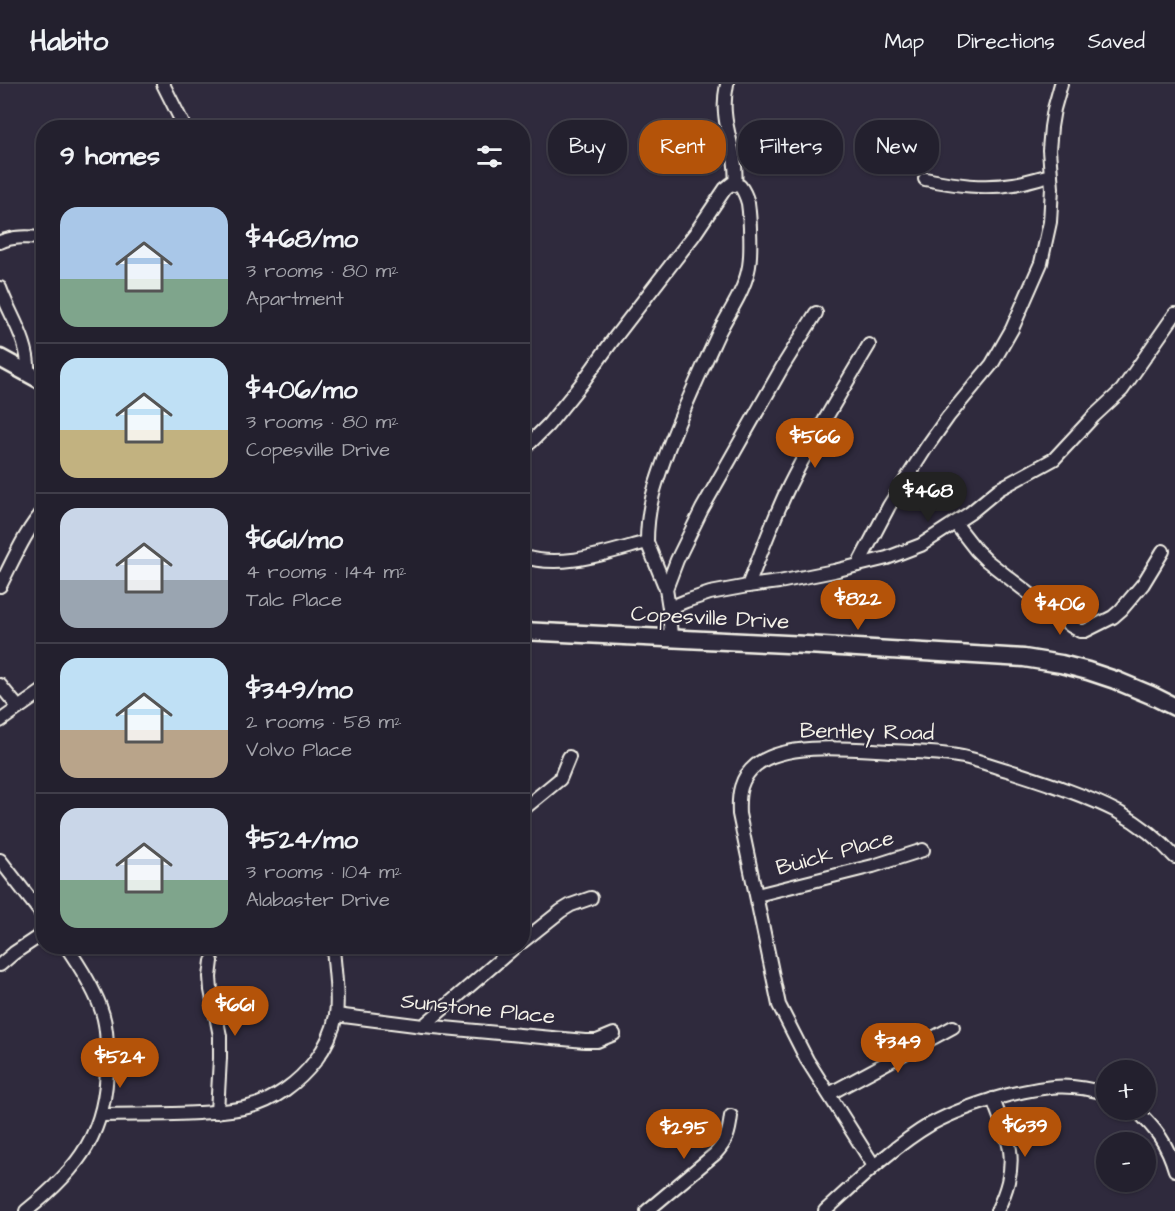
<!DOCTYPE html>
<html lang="en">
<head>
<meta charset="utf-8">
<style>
  :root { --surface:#23202e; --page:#2f2d3a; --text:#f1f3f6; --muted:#a3a3aa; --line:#403e4a; --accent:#b45309 }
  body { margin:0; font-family:"Architects Daughter",sans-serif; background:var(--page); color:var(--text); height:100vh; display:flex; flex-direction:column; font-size:22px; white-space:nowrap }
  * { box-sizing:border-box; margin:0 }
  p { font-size:20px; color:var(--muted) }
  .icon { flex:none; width:33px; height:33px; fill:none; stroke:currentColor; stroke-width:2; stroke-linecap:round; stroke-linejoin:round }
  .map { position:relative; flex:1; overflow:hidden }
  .side { position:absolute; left:36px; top:36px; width:494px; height:834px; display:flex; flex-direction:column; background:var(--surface); border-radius:24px; box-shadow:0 2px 4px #0004,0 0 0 2px var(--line) }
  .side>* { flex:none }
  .top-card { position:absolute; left:548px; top:36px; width:537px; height:54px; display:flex; gap:12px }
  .controls { position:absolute; left:1096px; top:976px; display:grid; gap:12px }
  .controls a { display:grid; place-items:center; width:60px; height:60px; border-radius:50%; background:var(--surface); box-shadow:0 2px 4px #0004,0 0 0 2px var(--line); font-size:30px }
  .price { position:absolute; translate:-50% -51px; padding:0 14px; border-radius:21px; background:var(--accent); color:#fff; font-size:20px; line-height:39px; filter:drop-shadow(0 2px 3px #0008) }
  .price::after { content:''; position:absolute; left:50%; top:36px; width:18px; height:14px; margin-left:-9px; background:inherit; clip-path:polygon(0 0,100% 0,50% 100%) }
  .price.on { background:#222; color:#fff }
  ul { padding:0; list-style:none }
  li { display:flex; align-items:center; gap:18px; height:150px; padding:0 24px }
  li+li { border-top:2px solid var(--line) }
  li span { display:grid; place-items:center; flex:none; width:168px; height:120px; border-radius:18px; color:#555 }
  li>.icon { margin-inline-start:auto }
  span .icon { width:72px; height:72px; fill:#fffc; stroke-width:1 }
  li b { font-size:26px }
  h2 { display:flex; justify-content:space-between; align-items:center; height:72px; padding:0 24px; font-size:26px }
  .tag { padding:0 21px; border-radius:24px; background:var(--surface); box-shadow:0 2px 4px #0004,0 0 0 2px var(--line); font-size:21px; line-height:54px }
  .tag.on { background:var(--accent); color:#fff }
  header { display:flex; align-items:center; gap:36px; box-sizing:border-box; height:84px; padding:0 30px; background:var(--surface); border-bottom:2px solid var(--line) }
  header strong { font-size:28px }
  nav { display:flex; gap:33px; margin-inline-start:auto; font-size:21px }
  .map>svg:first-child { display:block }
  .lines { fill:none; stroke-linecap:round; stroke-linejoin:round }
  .street-casing { stroke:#f4f1e8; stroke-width:16 }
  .secondary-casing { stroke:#f4f1e8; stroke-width:21 }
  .street { stroke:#2f2a3d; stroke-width:12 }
  .secondary { stroke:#2f2a3d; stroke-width:16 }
  .labels { text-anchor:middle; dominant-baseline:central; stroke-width:4.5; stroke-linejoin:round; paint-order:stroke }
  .street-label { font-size:22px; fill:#f4f1e8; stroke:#2f2a3d }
</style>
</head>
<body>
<header>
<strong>Habito</strong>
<nav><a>Map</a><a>Directions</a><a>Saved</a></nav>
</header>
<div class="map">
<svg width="1175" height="1127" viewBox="0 0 1175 1127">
  <rect width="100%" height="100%" fill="#2f2a3d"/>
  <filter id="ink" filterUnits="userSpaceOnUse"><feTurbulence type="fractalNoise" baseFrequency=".0167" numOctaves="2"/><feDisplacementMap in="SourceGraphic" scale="12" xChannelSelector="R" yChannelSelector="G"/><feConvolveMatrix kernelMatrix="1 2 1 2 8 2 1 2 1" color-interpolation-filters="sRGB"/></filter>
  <g filter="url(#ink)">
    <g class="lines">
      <defs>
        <g id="street">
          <path d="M163,0L185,44"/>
          <path d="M727,0C725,10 724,19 725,29C727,55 738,72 735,101"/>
          <path d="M925,95C955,101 984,105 1014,100C1026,98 1038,94 1051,91"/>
          <path d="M0,158C13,152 29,153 44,154"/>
          <path d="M0,204C10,232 30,258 28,289"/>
          <path d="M522,365L531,358L548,341L582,299L613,256L694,151L725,105L731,100L740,102C744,107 746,112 748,119C750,133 752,173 748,187C743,209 729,228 719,248C701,287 683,325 668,365C656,398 647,422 647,458"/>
          <path d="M955,439L976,466L986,476L1071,542L1080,547H1085L1113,533L1121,526L1143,500L1163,467"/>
          <path d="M522,472C561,486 609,468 647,458L666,505L669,524"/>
          <path d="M858,481L889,422L926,364L948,333L992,280L1012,245L1041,179L1050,138L1052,104L1049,66L1051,43L1054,25L1061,0"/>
          <path d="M0,502C11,481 27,443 44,427"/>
          <path d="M748,502C761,469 773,436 788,404C812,355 841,308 869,261"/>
          <path d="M666,505L677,476L702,425L783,282L816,229"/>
          <path d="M671,554L669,524L686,517L710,509L748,502L779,498L834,487L887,474L921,461L970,429L999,405L1054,375L1094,332L1122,306L1175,230"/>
          <path d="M0,601L18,623"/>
          <path d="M0,637L44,606"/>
          <path d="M522,726L560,695L569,673"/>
          <path d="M0,776L44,833"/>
          <path d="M757,811L873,782L923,766"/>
          <path d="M522,858L561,827L571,821L591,814"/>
          <path d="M212,877L210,893L211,906L220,952V974L217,1028"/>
          <path d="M0,881L14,869L44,849"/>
          <path d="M336,931L423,942L585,957H597L614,950"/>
          <path d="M423,942L516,862"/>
          <path d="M829,1010L953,943"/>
          <path d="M993,1015C998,1029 1008,1053 1010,1066C1013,1088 1006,1108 997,1127"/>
          <path d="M1136,1026C1156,1045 1167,1059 1175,1086"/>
          <path d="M101,1031C133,1030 166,1031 198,1029C214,1028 232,1027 248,1023C274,1017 299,998 315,977C325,964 333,948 336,931C339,910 334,884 333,862"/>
          <path d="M874,1082L807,976L779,921L739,730C738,710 740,694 756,681C786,657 854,665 890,667C914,668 939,668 963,673C978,676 992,682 1007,686C1044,698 1083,710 1118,728C1140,740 1158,754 1175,773"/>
          <path d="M26,1127C79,1085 108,1047 107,976C107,958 107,939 100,922C92,901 79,881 66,862"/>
          <path d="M647,1127L715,1070C727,1057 729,1049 731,1032"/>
          <path d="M825,1127C858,1097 892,1063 931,1040C955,1027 982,1018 1008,1011C1047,1002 1068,998 1107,1010"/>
        </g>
        <g id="secondary">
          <path d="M0,274L44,298"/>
          <path d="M522,547L807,561L1024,574L1061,580L1088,587L1115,596L1151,611L1175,623"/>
        </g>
      </defs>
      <use href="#street" class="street-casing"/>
      <use href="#secondary" class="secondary-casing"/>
      <use href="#street" class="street"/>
      <use href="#secondary" class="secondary"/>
    </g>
  </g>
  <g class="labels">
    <g class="street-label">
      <text transform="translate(710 534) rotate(3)">Copesville Drive</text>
      <text transform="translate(867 648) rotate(1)">Bentley Road</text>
      <text transform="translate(835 769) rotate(-15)">Buick Place</text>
      <text transform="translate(478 925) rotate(6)">Sunstone Place</text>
    </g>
  </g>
</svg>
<div class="controls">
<a>+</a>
<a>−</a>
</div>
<b class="price" style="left:815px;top:385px">$566</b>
<b class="price on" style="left:928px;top:439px">$468</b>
<b class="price" style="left:858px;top:547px">$822</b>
<b class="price" style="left:1060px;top:552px">$406</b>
<b class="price" style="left:235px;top:953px">$661</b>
<b class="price" style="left:898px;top:990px">$349</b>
<b class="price" style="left:120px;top:1005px">$524</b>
<b class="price" style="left:1025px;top:1074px">$639</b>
<b class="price" style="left:684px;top:1076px">$295</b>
<div class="top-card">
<a class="tag">Buy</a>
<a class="tag on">Rent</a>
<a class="tag">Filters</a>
<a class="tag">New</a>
</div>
<section class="side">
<h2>9 homes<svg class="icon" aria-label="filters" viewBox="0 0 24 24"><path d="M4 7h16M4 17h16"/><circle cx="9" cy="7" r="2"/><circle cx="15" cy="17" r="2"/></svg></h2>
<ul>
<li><span style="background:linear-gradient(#a9c7e8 60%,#7fa58c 0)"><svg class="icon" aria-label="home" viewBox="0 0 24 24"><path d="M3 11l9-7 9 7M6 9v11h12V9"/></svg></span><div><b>$468/mo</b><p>3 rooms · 80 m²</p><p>Apartment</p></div></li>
<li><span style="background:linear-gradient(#bfe0f5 60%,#c2b280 0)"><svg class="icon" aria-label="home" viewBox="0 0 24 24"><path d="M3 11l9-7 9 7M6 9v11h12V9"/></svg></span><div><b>$406/mo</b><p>3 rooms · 80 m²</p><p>Copesville Drive</p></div></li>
<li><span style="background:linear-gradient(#c9d6e8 60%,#9aa5b1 0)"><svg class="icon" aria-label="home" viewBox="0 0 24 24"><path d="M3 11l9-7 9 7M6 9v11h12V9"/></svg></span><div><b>$661/mo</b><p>4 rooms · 144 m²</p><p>Talc Place</p></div></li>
<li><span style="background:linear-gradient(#bfe0f5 60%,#b9a48a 0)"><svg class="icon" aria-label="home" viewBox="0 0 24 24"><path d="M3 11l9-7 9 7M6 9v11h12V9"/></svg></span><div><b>$349/mo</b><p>2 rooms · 58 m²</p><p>Volvo Place</p></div></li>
<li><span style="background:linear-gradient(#c9d6e8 60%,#7fa58c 0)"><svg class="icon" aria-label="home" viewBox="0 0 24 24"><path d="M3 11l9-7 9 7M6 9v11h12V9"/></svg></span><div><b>$524/mo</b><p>3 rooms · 104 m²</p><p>Alabaster Drive</p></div></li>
</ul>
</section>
</div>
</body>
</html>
